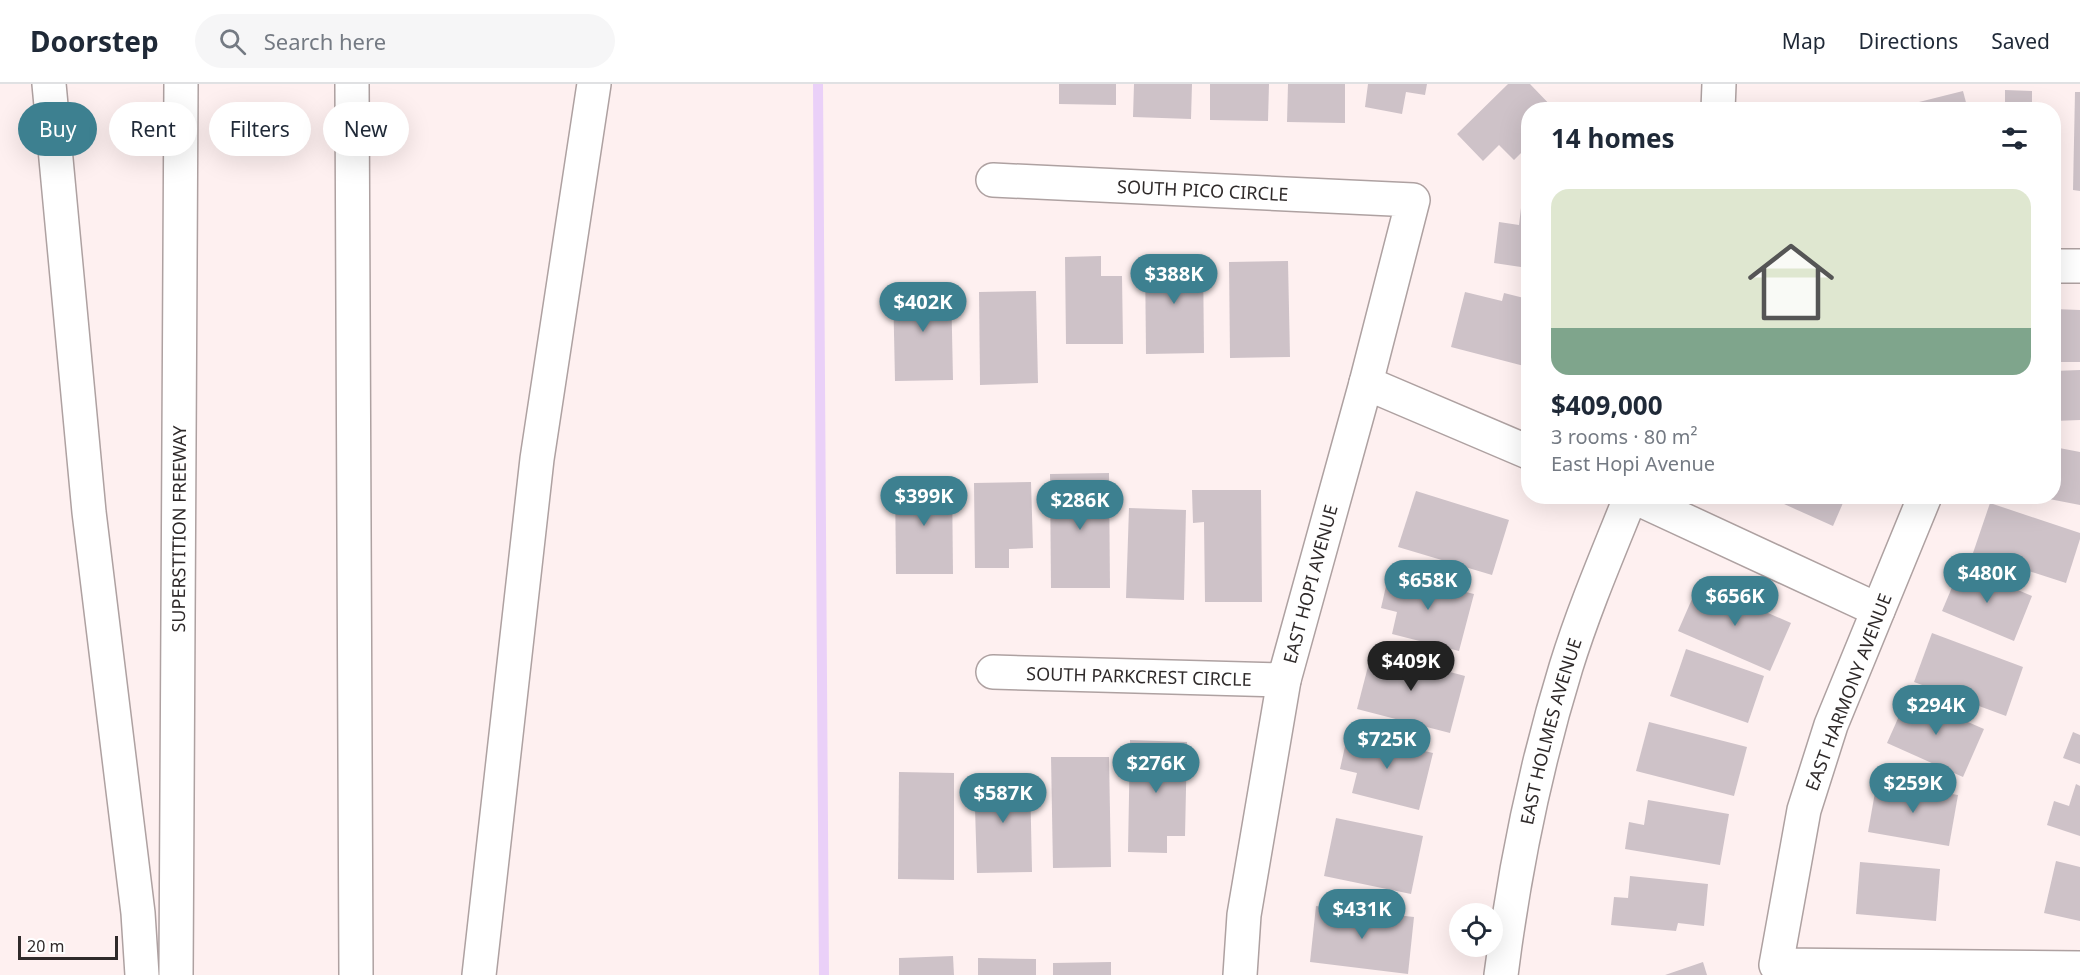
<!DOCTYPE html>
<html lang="en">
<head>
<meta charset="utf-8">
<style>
  :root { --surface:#fff; --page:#f6f6f7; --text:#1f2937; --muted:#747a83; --line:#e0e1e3; --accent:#3d8090 }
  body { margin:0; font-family:"Noto Sans",sans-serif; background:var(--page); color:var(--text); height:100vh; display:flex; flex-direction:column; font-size:22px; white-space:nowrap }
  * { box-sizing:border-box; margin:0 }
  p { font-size:20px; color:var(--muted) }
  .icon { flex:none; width:33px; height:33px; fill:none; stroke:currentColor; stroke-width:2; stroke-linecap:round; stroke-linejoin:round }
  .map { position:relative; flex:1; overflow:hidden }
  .sheet { position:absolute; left:1521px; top:18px; width:540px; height:402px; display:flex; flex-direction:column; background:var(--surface); border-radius:24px; box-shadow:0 6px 24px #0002 }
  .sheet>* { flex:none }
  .hud { position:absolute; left:18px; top:18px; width:570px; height:54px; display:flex; gap:12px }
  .fabs { position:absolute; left:1449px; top:819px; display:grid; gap:12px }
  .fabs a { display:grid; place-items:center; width:54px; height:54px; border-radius:50%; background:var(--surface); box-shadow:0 6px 24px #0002; font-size:30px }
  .scale { position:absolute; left:18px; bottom:15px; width:100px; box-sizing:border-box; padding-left:6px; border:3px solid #2f2a2a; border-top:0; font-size:16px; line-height:21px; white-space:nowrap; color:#2f2a2a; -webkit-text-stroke:4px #fff; paint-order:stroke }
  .price { position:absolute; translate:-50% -51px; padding:0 14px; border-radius:21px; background:var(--accent); color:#fff; font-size:20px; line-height:39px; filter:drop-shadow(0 2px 3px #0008) }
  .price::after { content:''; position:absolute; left:50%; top:36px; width:18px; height:14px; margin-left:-9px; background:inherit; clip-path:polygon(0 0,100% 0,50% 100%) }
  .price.active { background:#222; color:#fff }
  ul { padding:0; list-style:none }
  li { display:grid; align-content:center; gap:12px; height:318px; padding:0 30px }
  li+li { border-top:2px solid var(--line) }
  li span { display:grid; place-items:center; height:186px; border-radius:18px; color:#555 }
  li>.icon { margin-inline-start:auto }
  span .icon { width:108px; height:108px; fill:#fffc; stroke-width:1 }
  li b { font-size:26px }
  h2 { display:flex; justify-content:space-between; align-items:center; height:72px; padding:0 30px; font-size:26px }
  .tag { padding:0 21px; border-radius:27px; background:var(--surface); box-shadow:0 6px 24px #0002; font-size:21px; line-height:54px }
  .tag.active { background:var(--accent); color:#fff }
  header { display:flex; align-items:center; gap:36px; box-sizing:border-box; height:84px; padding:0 30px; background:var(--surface); border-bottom:2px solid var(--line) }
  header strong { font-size:28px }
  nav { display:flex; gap:33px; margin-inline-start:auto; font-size:21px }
  .search { width:420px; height:54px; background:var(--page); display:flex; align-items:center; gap:15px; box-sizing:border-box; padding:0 21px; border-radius:33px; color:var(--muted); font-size:22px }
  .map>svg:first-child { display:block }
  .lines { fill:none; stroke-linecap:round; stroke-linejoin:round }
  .stream { stroke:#ead0f8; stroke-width:10 }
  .building { fill:#cec2c8 }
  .street-casing { stroke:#aea1a1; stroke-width:36 }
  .highway-casing { stroke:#aea1a1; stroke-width:36 }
  .street { stroke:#fff; stroke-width:33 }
  .highway { stroke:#fff; stroke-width:33 }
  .labels { text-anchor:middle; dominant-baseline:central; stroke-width:6; stroke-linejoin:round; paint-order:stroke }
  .street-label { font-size:18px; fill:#2f2a2a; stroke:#fff }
</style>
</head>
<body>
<header>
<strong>Doorstep</strong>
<div class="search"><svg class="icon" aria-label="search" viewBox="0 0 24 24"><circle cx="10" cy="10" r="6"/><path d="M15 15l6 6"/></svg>Search here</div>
<nav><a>Map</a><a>Directions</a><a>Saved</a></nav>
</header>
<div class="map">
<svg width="2080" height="891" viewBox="0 0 2080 891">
  <rect width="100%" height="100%" fill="#fef0f0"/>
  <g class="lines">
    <path class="stream" d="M818,0L824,891"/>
  </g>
  <g class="building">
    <path d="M1059,0H1116V21L1059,20Z"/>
    <path d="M1134,0H1192L1191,35L1133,33Z"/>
    <path d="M1210,0H1269L1268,37L1210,36Z"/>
    <path d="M1288,0H1345V39L1287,38Z"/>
    <path d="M1368,0H1427L1425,11L1406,8L1402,30L1365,23Z"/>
    <path d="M1508,0H1530L1555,26H1528V62L1514,76L1499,61L1483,77L1457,50Z"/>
    <path d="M2005,6L2032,7V26H2005Z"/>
    <path d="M1963,7L1968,26H1917L1915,19Z"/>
    <path d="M2075,8H2080V107L2073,106Z"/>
    <path d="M1521,124L1528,125V184L1494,179L1499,138L1519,141Z"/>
    <path d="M1101,172V192H1122L1123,260H1066L1065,173Z"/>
    <path d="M1145,172H1203L1204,269L1146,270Z"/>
    <path d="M1288,177L1290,273L1230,274L1229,178Z"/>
    <path d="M951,200L953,296L895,297L893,202Z"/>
    <path d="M1036,207L1038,299L980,301L979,208Z"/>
    <path d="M1465,208L1502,217L1504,209L1528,215V283L1451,263Z"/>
    <path d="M2054,225L2080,226V278H2054Z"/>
    <path d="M2080,286V336L2054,337V287Z"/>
    <path d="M2054,363L2080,368V421L2044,414L2054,412Z"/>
    <path d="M1109,389L1110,504H1051L1050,390Z"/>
    <path d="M952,395L953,490H896L895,396Z"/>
    <path d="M1031,398L1033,464L1009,465V484H975L974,399Z"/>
    <path d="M1192,406H1261L1262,518H1205L1204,438L1193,439Z"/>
    <path d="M1416,407L1509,436L1492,491L1398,463Z"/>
    <path d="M1766,412H1846L1833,442Z"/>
    <path d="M1990,419L2080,449V455L2066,499L1973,469Z"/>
    <path d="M1129,424L1186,426L1184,516L1126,514Z"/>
    <path d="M1961,482L2032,512L2014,557L1942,527Z"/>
    <path d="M1389,489L1474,510L1459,567L1392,550L1397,528L1381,524Z"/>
    <path d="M1699,499L1791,539L1770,587L1678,547Z"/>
    <path d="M1932,549L2023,583L2006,632L1914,598Z"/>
    <path d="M1686,565L1764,592L1748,639L1670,612Z"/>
    <path d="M1372,567L1465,592L1450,649L1357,625Z"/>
    <path d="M1908,612L1984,645L1963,693L1887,659Z"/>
    <path d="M1649,638L1747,663L1734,712L1636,687Z"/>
    <path d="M2073,648L2080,651V680L2063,674Z"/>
    <path d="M1348,649L1433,669L1419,726L1352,709L1357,689L1340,685Z"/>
    <path d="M1130,656L1187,658L1185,752H1167V769L1128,768Z"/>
    <path d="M1051,673H1109L1111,783L1053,784Z"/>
    <path d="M899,688L954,689V796L898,795Z"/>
    <path d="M1030,692L1032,788L977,789L974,693Z"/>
    <path d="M1877,697L1958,711L1949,762L1868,748Z"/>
    <path d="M2076,700L2080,702V752L2047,741L2054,717L2069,722Z"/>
    <path d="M1648,716L1729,730L1720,781L1625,765L1629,738L1644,741Z"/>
    <path d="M1336,734L1423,752L1411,810L1324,792Z"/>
    <path d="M2056,777L2080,783V837L2044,829Z"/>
    <path d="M1860,778L1940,785L1936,837L1856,830Z"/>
    <path d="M1630,792L1708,800L1704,842L1678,839L1676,847L1611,841L1614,813L1628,814Z"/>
    <path d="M1316,822L1414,833L1408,890L1310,878Z"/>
    <path d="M953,872L954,891H899V874Z"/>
    <path d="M978,874L1036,875V891H978Z"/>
    <path d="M1111,878V891H1053V879Z"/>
    <path d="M1703,878L1707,891H1665Z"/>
  </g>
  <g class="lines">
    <defs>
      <g id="street">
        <path d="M1718,26L1719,0"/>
        <path id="s1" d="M993,96L1413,116L1366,299L1284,596L1244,831L1240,891"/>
        <path d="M2054,182H2080"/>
        <path d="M1366,299L1528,368"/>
        <path d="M1632,412L1878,526"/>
        <path d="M1925,412L1831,641L1804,726L1776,881L2080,884"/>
        <path id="s2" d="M993,588L1284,596"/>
        <path id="s3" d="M1501,891C1514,787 1535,684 1566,583C1584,525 1608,469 1631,412"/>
      </g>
      <g id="highway">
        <path d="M49,0L89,428L138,829L142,891"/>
        <path d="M352,0L356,891"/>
        <path id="s4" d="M176,891L181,0"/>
        <path d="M479,891L537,375L594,0"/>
      </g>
    </defs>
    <use href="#street" class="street-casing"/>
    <use href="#highway" class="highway-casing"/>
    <use href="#street" class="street"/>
    <use href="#highway" class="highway"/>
  </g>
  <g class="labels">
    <g class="street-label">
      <text stroke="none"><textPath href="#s1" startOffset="210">SOUTH PICO CIRCLE</textPath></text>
      <text stroke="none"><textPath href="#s4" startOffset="446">SUPERSTITION FREEWAY</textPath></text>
      <text transform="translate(1310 500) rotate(-75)">EAST HOPI AVENUE</text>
      <text stroke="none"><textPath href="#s2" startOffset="146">SOUTH PARKCREST CIRCLE</textPath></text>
      <text transform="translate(1848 608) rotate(-69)">EAST HARMONY AVENUE</text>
      <text stroke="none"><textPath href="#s3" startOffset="249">EAST HOLMES AVENUE</textPath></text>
    </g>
  </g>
</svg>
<div class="fabs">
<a><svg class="icon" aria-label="locate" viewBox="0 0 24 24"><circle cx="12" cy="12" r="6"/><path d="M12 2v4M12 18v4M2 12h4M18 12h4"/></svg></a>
</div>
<div class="scale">20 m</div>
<b class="price" style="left:1174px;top:221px">$388K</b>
<b class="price" style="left:923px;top:249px">$402K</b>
<b class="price" style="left:924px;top:443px">$399K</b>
<b class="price" style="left:1080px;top:447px">$286K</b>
<b class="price" style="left:1987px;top:520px">$480K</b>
<b class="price" style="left:1428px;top:527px">$658K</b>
<b class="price" style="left:1735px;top:543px">$656K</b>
<b class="price active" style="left:1411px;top:608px">$409K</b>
<b class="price" style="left:1936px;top:652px">$294K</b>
<b class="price" style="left:1387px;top:686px">$725K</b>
<b class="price" style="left:1156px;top:710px">$276K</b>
<b class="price" style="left:1913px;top:730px">$259K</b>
<b class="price" style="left:1003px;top:740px">$587K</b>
<b class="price" style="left:1362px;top:856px">$431K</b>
<div class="hud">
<a class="tag active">Buy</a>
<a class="tag">Rent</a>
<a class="tag">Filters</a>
<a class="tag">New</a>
</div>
<section class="sheet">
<h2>14 homes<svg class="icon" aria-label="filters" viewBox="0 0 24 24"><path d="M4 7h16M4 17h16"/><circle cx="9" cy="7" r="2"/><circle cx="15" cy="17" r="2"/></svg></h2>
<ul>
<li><span style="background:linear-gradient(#dfe7d0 75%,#7fa58c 0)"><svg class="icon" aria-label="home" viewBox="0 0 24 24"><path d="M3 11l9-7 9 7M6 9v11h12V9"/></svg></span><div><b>$409,000</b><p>3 rooms · 80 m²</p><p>East Hopi Avenue</p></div></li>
</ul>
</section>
</div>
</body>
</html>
